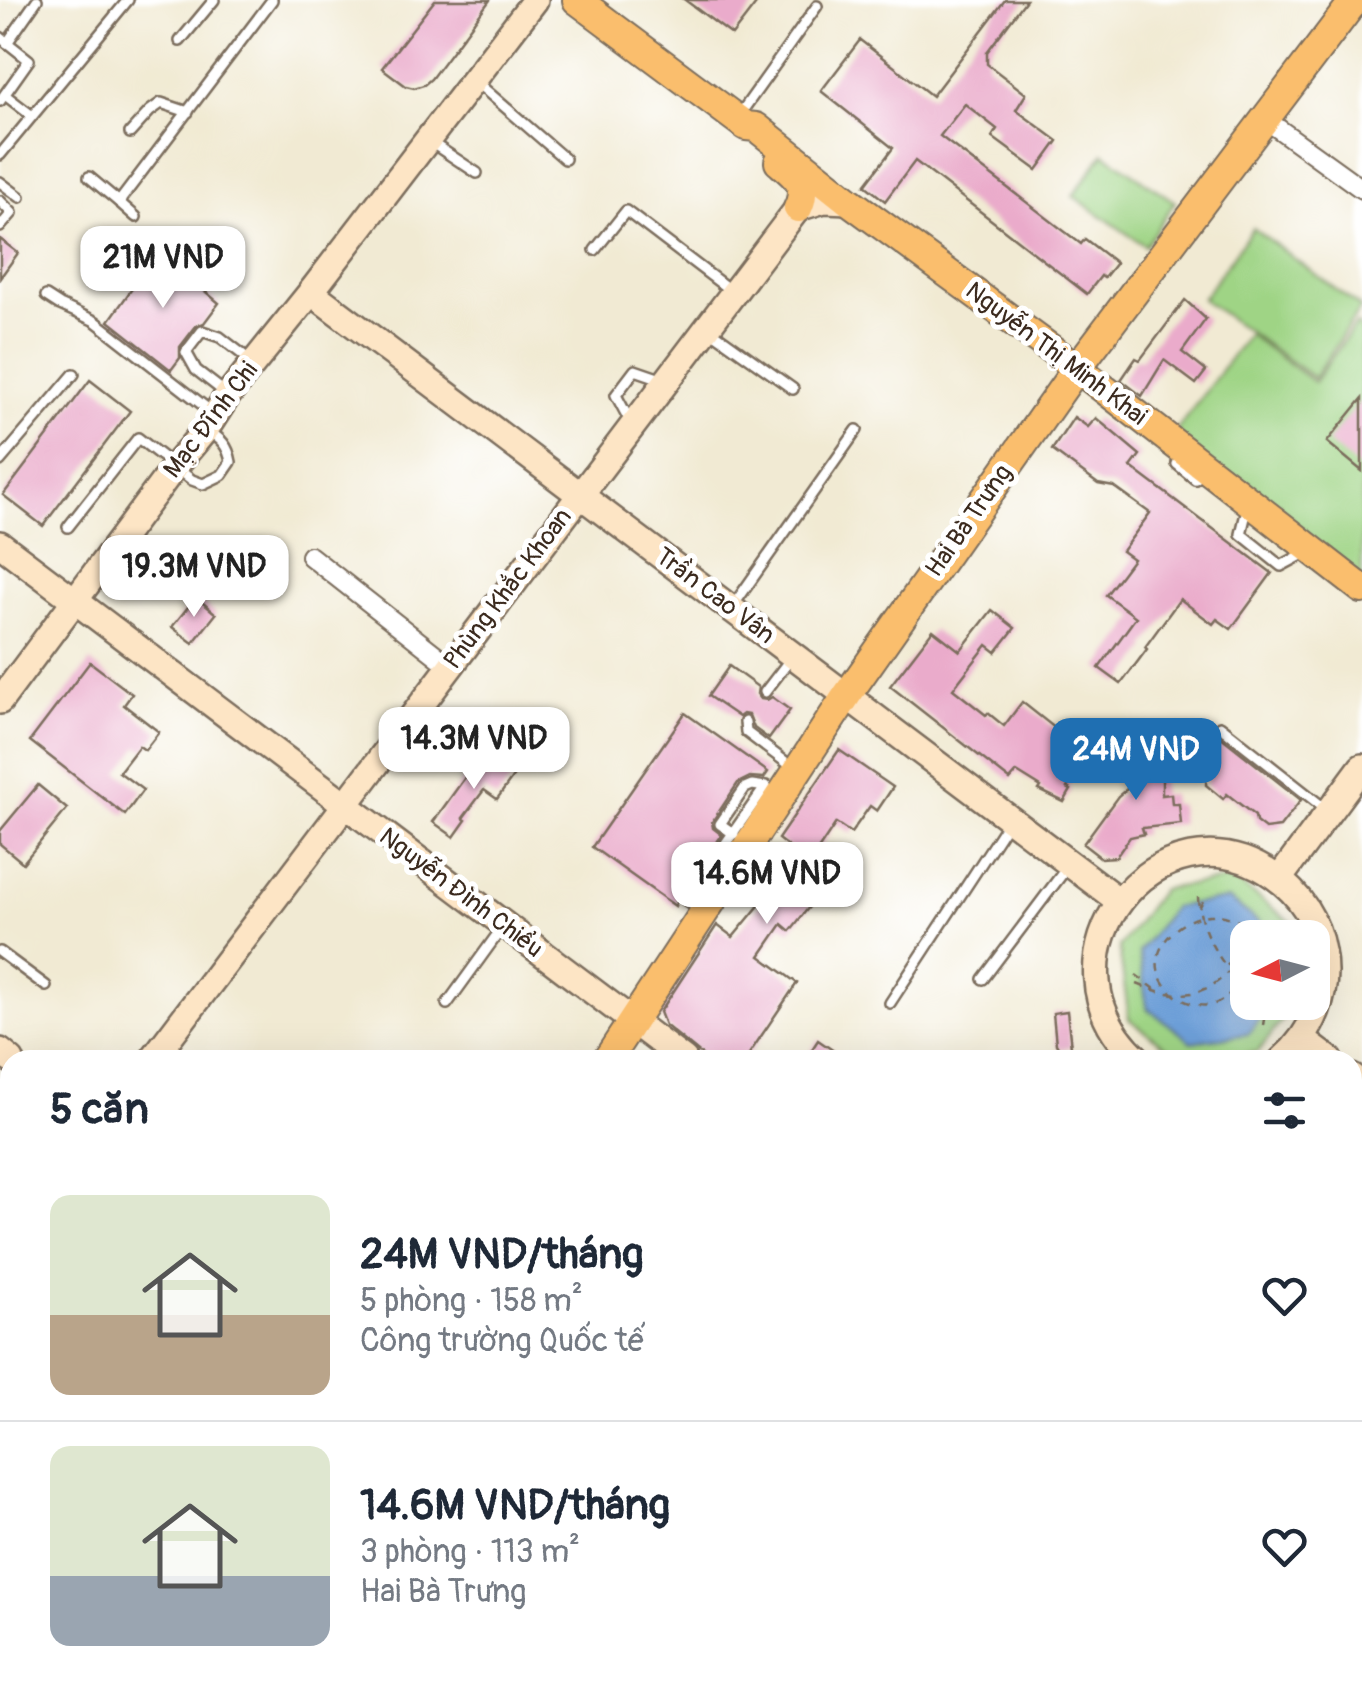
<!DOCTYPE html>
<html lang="vi">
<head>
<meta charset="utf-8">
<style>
  :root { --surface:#fff; --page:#f2f2f3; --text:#1f2937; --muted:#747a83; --line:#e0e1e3; --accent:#1f6fb2 }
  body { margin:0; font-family:Pangolin,sans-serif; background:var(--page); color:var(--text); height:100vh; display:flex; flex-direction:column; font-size:38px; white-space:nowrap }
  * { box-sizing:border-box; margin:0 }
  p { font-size:32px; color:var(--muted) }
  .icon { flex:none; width:55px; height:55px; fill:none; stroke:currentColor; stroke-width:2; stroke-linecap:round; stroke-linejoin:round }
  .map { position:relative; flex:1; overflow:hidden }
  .details { position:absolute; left:0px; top:1050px; width:1362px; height:642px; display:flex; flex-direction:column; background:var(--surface); border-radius:30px 30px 0 0; box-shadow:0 10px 40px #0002 }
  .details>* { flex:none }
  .needle { width:65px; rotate:264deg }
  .fabs { position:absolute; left:1230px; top:920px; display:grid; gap:20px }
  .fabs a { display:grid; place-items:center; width:100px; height:100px; border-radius:20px; background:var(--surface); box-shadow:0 10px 40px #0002; font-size:50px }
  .price { position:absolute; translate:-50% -85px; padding:0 22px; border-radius:20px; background:#fff; color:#222; font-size:32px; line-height:65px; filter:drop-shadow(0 2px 5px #0008) }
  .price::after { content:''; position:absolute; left:50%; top:60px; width:30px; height:22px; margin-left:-15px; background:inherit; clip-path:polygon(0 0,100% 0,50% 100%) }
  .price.selected { background:var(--accent); color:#fff }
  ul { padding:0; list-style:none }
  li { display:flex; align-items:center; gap:30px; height:250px; padding:0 50px }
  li+li { border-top:2px solid var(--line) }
  li span { display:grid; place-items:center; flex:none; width:280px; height:200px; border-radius:20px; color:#555 }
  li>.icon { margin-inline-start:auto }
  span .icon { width:120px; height:120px; fill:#fffc; stroke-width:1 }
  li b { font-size:42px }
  h2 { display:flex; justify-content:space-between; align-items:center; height:120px; padding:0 50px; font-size:42px }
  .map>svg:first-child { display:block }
  .green { fill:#9fd485; stroke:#6d7f52; stroke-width:2.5 }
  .water { fill:#6d9fd8; stroke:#54647b; stroke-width:2.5 }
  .building { fill:#eaabcb }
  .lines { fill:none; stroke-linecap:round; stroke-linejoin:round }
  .lane-casing { stroke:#7b6d5d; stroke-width:14 }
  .street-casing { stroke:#7b6d5d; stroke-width:22 }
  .secondary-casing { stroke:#7b6d5d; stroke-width:30 }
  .primary-casing { stroke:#7b6d5d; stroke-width:32 }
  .path { stroke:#7b6d5d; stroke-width:2.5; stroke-dasharray:8 8; stroke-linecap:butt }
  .lane { stroke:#fff; stroke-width:9 }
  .street { stroke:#fff; stroke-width:18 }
  .secondary { stroke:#fde5c5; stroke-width:25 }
  .primary { stroke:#fabe6d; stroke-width:28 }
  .path-bridge { stroke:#7b6d5d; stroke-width:2.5; stroke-dasharray:8 8; stroke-linecap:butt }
  .labels { text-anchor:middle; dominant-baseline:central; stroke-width:10; stroke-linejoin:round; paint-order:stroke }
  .street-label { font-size:25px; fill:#3b2a1e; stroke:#fff }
</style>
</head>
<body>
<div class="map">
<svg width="1362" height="1692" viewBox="0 0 1362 1692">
  <rect width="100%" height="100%" fill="#fff"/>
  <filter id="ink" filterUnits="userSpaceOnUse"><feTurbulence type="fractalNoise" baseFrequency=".01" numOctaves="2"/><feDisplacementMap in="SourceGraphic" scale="20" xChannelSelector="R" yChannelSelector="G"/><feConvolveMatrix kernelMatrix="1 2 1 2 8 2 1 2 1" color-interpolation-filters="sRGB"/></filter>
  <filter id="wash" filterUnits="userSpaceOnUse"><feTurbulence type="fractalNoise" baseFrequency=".0048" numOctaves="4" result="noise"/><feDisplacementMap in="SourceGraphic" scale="40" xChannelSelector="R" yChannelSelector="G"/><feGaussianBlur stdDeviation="2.25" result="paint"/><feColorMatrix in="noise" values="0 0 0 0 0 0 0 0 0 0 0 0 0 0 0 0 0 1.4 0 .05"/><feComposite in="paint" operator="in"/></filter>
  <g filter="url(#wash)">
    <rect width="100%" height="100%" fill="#f1ead3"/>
    <g class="green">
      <path d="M1104,153L1175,202L1145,246L1073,196Z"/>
      <path d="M1253,228L1361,308L1314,378L1202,299Z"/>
      <path d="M1356,324L1362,329V589L1168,442L1248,334L1314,382Z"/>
      <path d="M1233,879L1291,922L1293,937L1248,938V1002L1295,1003L1258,1052L1205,1060H1184L1129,1019L1119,947L1162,889Z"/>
      <path d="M0,1622L10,1629V1682L78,1683L85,1687L82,1692H0Z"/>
    </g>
    <path class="water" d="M1228,899L1273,933L1274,937L1248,938V1002L1271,1003L1248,1034L1192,1042L1147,1008L1139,952L1173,907Z"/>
    <g id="blocks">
      <g class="building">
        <path d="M435,0H490L431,79L424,85L414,88L406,86L382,68Z"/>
        <path d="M685,0H759L732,35Z"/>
        <path d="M1005,0H1026L987,52V64L1026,94L1016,110L1058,141L1037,170L992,137L997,129L965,104L940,136L1081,244L1085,239L1116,263L1104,278L1101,276L1087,294L915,161L885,201L865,185L893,148L821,91L860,40L932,96Z"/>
        <path d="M0,239L18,253L0,278Z"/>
        <path d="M158,252L219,303L204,323L196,326L180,347V358L171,370L109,321Z"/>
        <path d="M1185,300L1206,319L1182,352L1206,371L1196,384L1164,360L1142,396L1121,380L1136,358L1140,360Z"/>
        <path d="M90,380L130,411L43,526L3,495Z"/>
        <path d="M1362,399V471L1327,442Z"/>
        <path d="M1074,417L1088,427L1096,418L1140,455L1131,467L1272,573L1231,629L1217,619L1213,624L1180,599L1145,647L1147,649L1121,684L1099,668L1136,617L1106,595L1133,559L1122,551L1150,513L1114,487L1098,484L1052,450Z"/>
        <path d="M196,597L216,614L193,643L172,627Z"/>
        <path d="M992,610L1015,628L996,652L987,645L953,689L986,715L988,713L1004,726L1022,702L1061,733L1064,728L1089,744L1075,766L1079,769L1067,788L1071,790L1064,802L1039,790L1041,787L1017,772L1010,780L890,686L933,630L960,651Z"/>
        <path d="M90,662L132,694L124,705L159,732L145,750L139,746L119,772L143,790L125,815L30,741Z"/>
        <path d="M729,666L758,687L757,694L761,699L767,700L772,697L790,710L769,739L754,728L749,715L743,714L739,717L708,696Z"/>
        <path d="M685,713L768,772L764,778L750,777L738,783L712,822L713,828L722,835L679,895L675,906L592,847Z"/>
        <path d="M1216,733L1301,800L1280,827L1265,829L1256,822L1255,816L1227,794L1223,799L1206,785L1208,743Z"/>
        <path d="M1128,742H1162V795L1171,794L1172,804H1179L1181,824L1142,828L1144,834L1130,837L1116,857L1101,858L1083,844L1118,796L1128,788Z"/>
        <path d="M839,750L893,787L877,811L870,806L851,833L836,823L816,853L820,856L811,867L829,882L790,931L782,924L760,956L797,983L745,1060H708L665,1025L660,1012L717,925L733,937L800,856L778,839Z"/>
        <path d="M484,751L515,774L497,799L484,790L463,818L466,820L454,837L433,822Z"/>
        <path d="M38,785L67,809L23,863L0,844V831Z"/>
        <path d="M1067,1011L1071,1047L1059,1049L1056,1044L1053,1013Z"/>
        <path d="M818,1040L847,1060H805Z"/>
      </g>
    </g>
  </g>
  <g filter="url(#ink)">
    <use href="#blocks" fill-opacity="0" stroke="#7b6d5d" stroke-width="2.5"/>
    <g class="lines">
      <defs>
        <g id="lane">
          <path d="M0,37L29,60L0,101"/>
          <path d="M180,41L214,0"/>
          <path d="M7,43L37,0"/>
          <path d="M475,81L565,159"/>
          <path d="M5,95L31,115"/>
          <path d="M738,117L817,6"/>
          <path d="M130,133L150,111L161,103L188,112"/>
          <path d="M429,141L477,173"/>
          <path d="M0,155L128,0"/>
          <path d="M89,177L119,202"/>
          <path d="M0,182L20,197"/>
          <path d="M0,201L12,213L0,227"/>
          <path d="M136,217L119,202L272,0"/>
          <path d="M595,250L626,211L731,291"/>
          <path d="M46,296L60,305L95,321L213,413"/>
          <path d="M709,329L793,389"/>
          <path d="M227,394L196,370L186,352L202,331L220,337L251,361"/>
          <path d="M631,423L616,395L635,370L664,380"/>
          <path d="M1181,456L1177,464L1195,479L1206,471"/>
          <path d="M0,461L74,374"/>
          <path d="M1247,509L1241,534L1281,566L1309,551"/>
          <path d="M68,527L138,438L192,480L203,484L222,475L231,462C228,445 221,439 207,430"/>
          <path d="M733,606L857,430"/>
          <path d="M765,692L792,657"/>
          <path d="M745,722L746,732L795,769"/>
          <path d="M1220,726L1328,811"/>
          <path d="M734,834L720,824L745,788L752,785L766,787"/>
          <path d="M701,911L686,900L766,786"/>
          <path d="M0,952L46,986"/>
          <path d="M983,979L1068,866"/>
          <path d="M890,1003L1009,821"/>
          <path d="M447,1004L502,928"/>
          <path d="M362,1682L376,1692"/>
          <path d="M573,1682L586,1692"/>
          <path d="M729,1682L741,1692"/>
          <path d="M823,1682L835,1692"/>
        </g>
        <g id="street">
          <path d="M1265,119L1362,189"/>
          <path d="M310,556L450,666"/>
        </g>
        <g id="secondary">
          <path d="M311,292L1119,901"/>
          <path d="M0,544L684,1060"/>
          <path d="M0,701L175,466L206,429L228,395L311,292L535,0"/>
          <path d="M1279,879L1362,767"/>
          <path d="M1302,1039L1330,1060"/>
          <path d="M0,1051L11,1060"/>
          <path d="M152,1060L798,208L824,200L849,201"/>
          <path d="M1139,1060C1027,960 1159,795 1274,876C1300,894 1317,921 1322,951C1330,992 1313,1033 1282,1060"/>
          <path d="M1352,1077L1362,1084"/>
          <path d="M0,1261L10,1248"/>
          <path d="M1352,1557L1362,1543"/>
          <path d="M671,1692L678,1682"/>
          <path d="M1249,1692L1256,1682"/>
        </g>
        <g id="primary">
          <path d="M577,0L746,126L756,127L849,201L1077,368L1362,589"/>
          <path d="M779,162C796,176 809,185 798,208"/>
          <path d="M607,1060L847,695L1077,368L1355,0"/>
          <path d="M0,1572L10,1580"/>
          <path d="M141,1682L153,1692"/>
          <path d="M183,1692L189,1682"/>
          <path d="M210,1692L217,1682"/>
        </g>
      </defs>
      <use href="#lane" class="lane-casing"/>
      <use href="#street" class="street-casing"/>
      <use href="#secondary" class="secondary-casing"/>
      <use href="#primary" class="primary-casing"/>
      <g class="path">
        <path d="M1198,897C1199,922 1210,945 1225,965"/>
        <path d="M1199,908L1206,896"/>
        <path d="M1259,936L1270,922"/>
        <path d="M1266,938L1275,926"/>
        <path d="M1235,954L1248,955"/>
        <path d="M1248,958L1233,959L1225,968L1231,973L1248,972"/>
        <path d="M1238,974C1225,1041 1124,988 1169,936C1178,925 1195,916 1210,915C1228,914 1248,923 1258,938"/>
        <path d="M1136,975L1155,989"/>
        <path d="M1241,978L1248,975"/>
        <path d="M1137,984C1170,998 1203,1000 1228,972"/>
        <path d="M1271,1013L1272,1002"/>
        <path d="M1263,1025L1267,1002"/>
        <path d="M0,1658L10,1666"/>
        <path d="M33,1682L45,1692"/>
      </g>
      <use href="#lane" class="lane"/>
      <use href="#street" class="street"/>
      <use href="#secondary" class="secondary"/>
      <use href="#primary" class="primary"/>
      <path class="path-bridge" d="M1245,956L1248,953"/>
    </g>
  </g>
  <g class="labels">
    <g class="street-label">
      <text transform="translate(1056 354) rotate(37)">Nguyễn Thị Minh Khai</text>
      <text transform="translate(211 420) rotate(-53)">Mạc Đĩnh Chi</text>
      <text transform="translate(969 521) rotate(-55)">Hai Bà Trưng</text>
      <text transform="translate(508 589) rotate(-53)">Phùng Khắc Khoan</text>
      <text transform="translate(715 596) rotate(37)">Trần Cao Vân</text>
      <text transform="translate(461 893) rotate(37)">Nguyễn Đình Chiểu</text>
    </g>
  </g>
</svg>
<div class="fabs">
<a><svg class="needle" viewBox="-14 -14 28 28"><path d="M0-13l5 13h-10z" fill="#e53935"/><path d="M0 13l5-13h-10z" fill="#747a83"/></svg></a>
</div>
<b class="price" style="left:163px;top:311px">21M VND</b>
<b class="price" style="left:194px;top:620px">19.3M VND</b>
<b class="price" style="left:474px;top:792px">14.3M VND</b>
<b class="price selected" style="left:1136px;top:803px">24M VND</b>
<b class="price" style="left:767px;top:927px">14.6M VND</b>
<section class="details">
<h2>5 căn<svg class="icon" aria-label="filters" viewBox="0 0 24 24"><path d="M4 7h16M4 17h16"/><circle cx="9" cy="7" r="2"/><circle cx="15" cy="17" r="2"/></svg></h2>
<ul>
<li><span style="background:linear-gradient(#dfe7d0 60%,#b9a48a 0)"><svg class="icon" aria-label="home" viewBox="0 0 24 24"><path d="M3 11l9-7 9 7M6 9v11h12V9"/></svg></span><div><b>24M VND/tháng</b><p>5 phòng · 158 m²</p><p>Công trường Quốc tế</p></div><svg class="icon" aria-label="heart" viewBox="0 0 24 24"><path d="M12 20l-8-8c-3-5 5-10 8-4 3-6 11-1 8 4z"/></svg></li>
<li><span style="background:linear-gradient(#dfe7d0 65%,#9aa5b1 0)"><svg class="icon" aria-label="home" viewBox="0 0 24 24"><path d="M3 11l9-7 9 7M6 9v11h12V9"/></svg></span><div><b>14.6M VND/tháng</b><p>3 phòng · 113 m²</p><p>Hai Bà Trưng</p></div><svg class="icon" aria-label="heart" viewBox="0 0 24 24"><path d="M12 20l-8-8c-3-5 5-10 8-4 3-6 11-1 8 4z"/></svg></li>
</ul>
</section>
</div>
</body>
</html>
